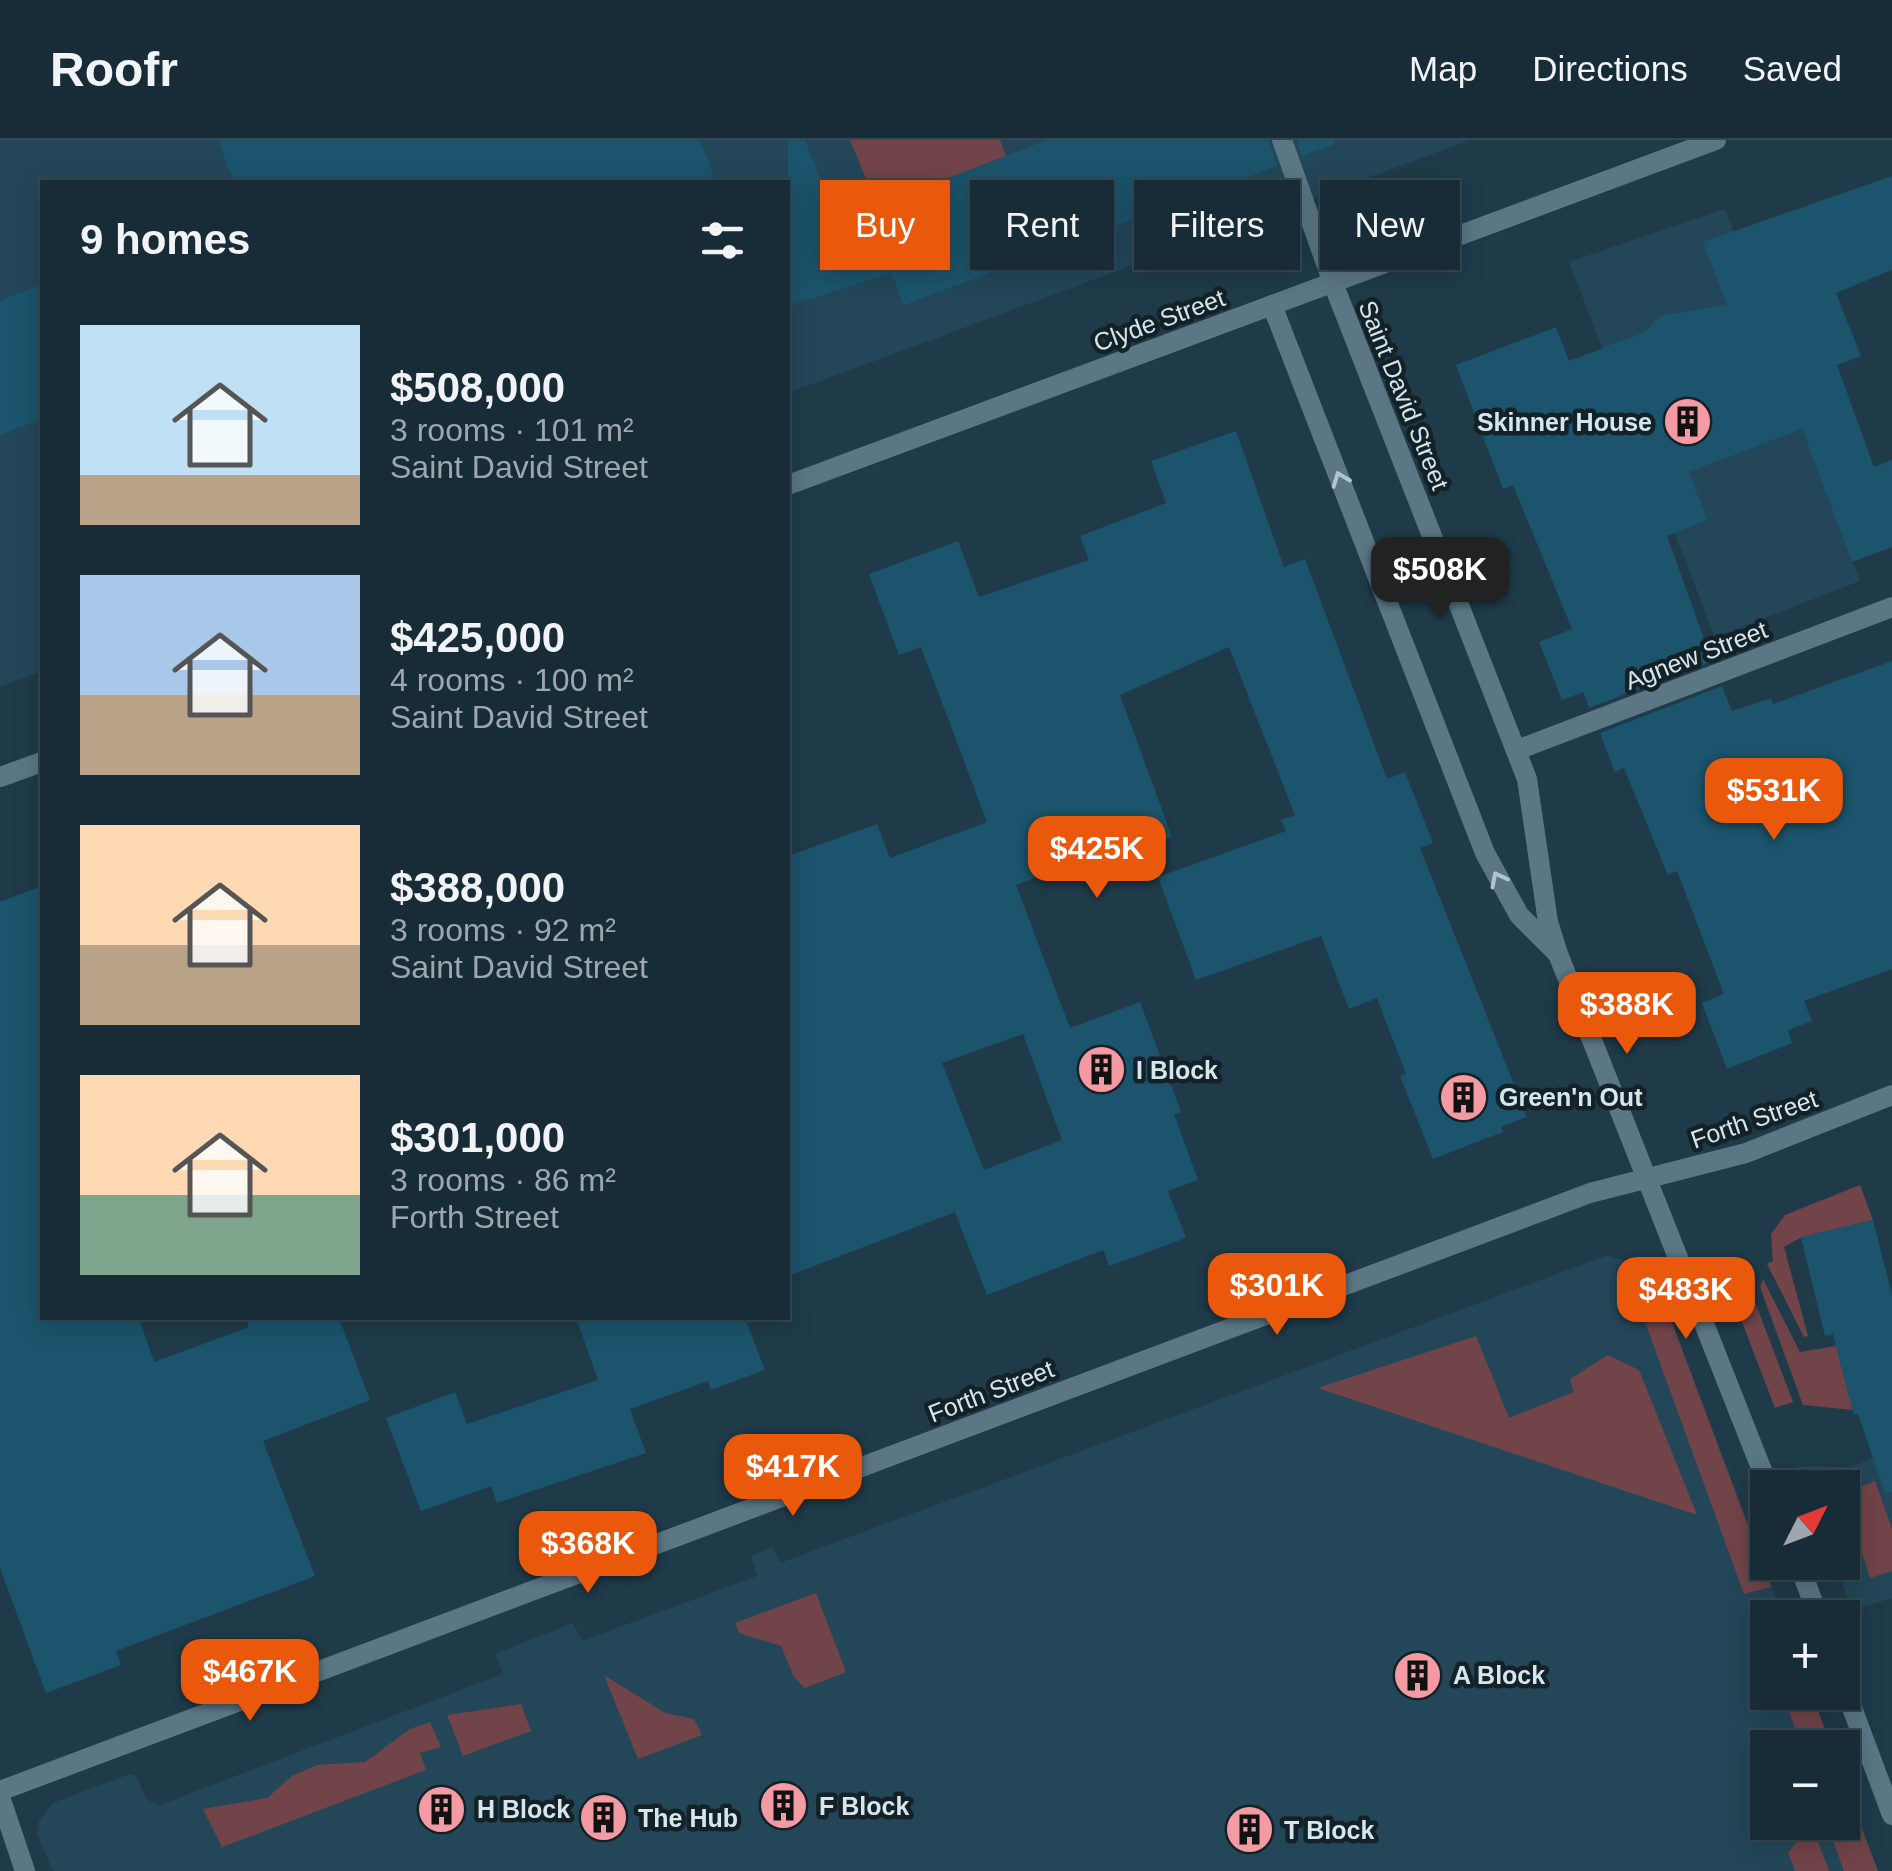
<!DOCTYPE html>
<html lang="en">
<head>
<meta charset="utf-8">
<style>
  :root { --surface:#172c37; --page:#243842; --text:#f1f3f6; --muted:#9ea7ad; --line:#364852; --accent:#ea580c }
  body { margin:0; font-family:Arial,sans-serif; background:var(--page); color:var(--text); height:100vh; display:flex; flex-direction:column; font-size:38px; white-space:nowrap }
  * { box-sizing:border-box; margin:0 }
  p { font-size:32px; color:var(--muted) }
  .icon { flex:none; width:55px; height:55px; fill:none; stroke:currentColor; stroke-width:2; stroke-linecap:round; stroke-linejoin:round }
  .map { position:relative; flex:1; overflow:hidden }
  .details { position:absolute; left:40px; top:40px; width:750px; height:1140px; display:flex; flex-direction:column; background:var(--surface); border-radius:0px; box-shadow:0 5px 25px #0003,0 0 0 2px var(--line) }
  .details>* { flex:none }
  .guide { position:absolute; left:820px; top:40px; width:920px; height:90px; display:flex; gap:20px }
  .needle { width:65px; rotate:48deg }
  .controls { position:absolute; left:1750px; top:1330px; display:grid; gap:20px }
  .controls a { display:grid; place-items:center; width:110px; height:110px; border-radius:0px; background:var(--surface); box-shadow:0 5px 25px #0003,0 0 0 2px var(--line); font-size:50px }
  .price { position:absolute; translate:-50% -85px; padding:0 22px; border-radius:20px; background:var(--accent); color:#fff; font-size:32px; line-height:65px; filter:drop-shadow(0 2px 5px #0008) }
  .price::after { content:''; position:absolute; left:50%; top:60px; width:30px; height:22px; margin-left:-15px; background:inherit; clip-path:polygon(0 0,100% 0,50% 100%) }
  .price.on { background:#222; color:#fff }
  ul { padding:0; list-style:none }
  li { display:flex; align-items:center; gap:30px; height:250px; padding:0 40px }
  li span { display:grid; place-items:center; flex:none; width:280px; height:200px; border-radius:0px; color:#555 }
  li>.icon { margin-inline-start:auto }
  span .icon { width:120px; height:120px; fill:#fffc; stroke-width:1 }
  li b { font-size:42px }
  h2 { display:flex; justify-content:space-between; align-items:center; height:120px; padding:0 40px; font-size:42px }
  .tag { padding:0 35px; border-radius:0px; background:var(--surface); box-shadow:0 5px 25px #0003,0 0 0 2px var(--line); font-size:35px; line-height:90px }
  .tag.on { background:var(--accent); color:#fff }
  header { display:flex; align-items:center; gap:60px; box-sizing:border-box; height:140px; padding:0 50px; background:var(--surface); border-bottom:2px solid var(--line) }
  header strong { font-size:48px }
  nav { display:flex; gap:55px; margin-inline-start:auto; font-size:35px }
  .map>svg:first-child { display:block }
  .built { fill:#234759 }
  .green { fill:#714449 }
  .building { fill:#1b546c; fill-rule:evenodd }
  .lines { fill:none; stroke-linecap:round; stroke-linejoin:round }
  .service { stroke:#5b7785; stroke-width:20 }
  .pedestrian { stroke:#5b7785; stroke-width:20 }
  .minor { stroke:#5b7785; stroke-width:20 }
  .tertiary { stroke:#5b7785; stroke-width:20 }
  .oneway { stroke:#b0c5ce }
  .labels { text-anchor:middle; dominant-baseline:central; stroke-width:9; stroke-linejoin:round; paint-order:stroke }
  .street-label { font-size:25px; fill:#d5e6ee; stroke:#142127 }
  .poi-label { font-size:25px; font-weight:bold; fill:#d5e6ee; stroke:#142127; text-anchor:start }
</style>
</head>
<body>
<header>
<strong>Roofr</strong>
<nav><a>Map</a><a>Directions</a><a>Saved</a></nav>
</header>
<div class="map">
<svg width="1892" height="1731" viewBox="0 0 1892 1731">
  <rect width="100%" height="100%" fill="#1f3b49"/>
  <g class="built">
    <path d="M0,0H1470L788,253V42H42V531L0,547Z"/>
    <path d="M1725,69L1860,441L1715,497L1569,122Z"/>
    <path d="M1608,1115L1633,1124L1671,1180L1783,1477L1768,1478V1552L1811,1553L1832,1607L1768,1608V1682H1842L1843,1636L1878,1731H53L37,1695L39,1681L53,1663L130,1634L136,1636L147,1660L160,1665L503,1534L495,1514L573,1483L582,1501L757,1436L751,1416L773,1407L780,1423Z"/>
    <path d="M1892,1312V1458L1852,1470L1834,1423L1842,1422V1348L1805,1347L1797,1326L1850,1327Z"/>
  </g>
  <g class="green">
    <path d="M850,0H1000L1006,16L877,65Z"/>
    <path d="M1860,1045L1873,1080L1802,1097L1784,1107L1808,1196L1804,1197L1767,1124L1773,1121L1771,1094L1785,1075Z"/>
    <path d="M1735,1133L1746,1138L1793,1262L1775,1268L1725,1138Z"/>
    <path d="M1642,1135L1671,1180L1771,1447L1744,1454L1629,1138Z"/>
    <path d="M1763,1139L1800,1212L1836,1206L1853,1270L1803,1265L1760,1147Z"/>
    <path d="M1476,1196L1509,1278L1574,1252L1570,1239L1608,1215L1639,1230L1697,1375L1318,1248Z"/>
    <path d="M1875,1341L1892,1389V1431L1870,1438L1843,1354Z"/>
    <path d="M816,1453L846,1532L805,1548L794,1537L781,1506L739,1493L735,1483Z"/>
    <path d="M604,1535L665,1573L694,1579L702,1595L638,1619Z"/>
    <path d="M1782,1553H1811L1831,1605L1802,1607Z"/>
    <path d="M521,1564L531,1591L463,1616L447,1575Z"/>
    <path d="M430,1582L441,1607L420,1613L426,1630L222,1707L203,1669L267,1658L292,1636L317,1625L365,1622L410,1589Z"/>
    <path d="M1811,1683L1829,1731H1795L1788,1713Z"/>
    <path d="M1827,1684L1861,1687L1878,1731H1844Z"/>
  </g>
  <g class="building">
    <path d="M218,0H700L716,42H234Z"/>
    <path d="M788,0H805L837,81L1047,0H1269L1277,26L904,165L891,133L788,166Z"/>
    <path d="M1297,0H1334L1335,4L1302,16Z"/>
    <path d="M1892,36V130L1836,153L1861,216L1837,225L1874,327L1892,320V407L1852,422L1802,289L1689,332L1707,380L1667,396L1712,521L1589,568L1583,552L1562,560L1539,502L1572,489L1513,345L1503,349L1456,225L1556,187L1569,221L1645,192L1660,176L1727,165L1703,102Z"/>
    <path d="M42,144V278L0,295V161Z"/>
    <path d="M1236,291L1284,427L1305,419L1387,639L1405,632L1433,703L1420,708L1527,977L1501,987L1503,992L1433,1019L1400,936L1406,934L1377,858L1349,869L1321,796L1196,840L1158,737L1286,691L1281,680L1295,675L1229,507L1120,555L1172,697L1124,714L1121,706L1016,745L1070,888L1140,862L1181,972L1174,974L1198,1040L1168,1051L1186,1098L1109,1126L1103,1110L987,1155L955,1072L788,1136V716L877,684L890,718L987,682L921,507L899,515L869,434L958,401L979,457L1089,420L1080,396L1166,363L1151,321ZM1023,894L1062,1000L984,1030L942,923Z"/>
    <path d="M1892,521V829L1804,861L1812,881L1788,890L1792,903L1727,929L1702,863L1724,854L1677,731L1668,735L1624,628L1615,632L1600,593L1722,546L1732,571L1771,558L1773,564Z"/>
    <path d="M42,746V1178H139L154,1222L249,1187L246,1178H339L370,1260L263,1301L315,1436L116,1511L121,1525L46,1553L0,1428V762Z"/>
    <path d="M1873,1080L1892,1155V1352L1885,1353L1858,1274L1854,1275L1833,1194L1825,1196L1801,1097Z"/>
    <path d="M576,1178H745L765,1230L711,1250L708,1241L630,1269L646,1313L497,1363L491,1346L421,1371L386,1278L455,1252L467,1284L598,1240Z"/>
  </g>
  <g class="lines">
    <path class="service" d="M1272,165L1485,713L1519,775L1558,814"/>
    <path class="pedestrian" d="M1282,0L1333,143"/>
    <g class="minor">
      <path d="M1333,143L1527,639L1548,782L1558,814L1769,1348"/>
      <path d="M788,345L1716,0"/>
      <path d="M1517,610L1892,467"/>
      <path d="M0,637L42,622"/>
      <path d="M1798,1422L1819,1478"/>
      <path d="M1842,1541L1892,1675"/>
      <path d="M0,1657L25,1731"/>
    </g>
    <path class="tertiary" d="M0,1651L1590,1053L1746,1013L1892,955"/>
  </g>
  <defs><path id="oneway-chevron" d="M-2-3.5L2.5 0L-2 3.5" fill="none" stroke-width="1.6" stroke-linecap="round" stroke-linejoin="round" transform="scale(2.5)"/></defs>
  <g class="oneway">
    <use href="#oneway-chevron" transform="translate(1340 339) rotate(-111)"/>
    <use href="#oneway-chevron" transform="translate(1498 739) rotate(-117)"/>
  </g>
  <defs>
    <symbol id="building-disc" viewBox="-11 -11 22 22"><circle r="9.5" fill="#f49aa3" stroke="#142127"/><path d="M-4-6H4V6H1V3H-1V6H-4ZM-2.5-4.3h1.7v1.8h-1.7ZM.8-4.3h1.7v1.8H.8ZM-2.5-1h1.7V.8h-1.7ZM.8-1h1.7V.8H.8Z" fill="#111"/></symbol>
  </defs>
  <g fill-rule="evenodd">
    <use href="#building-disc" x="1660" y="254" width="55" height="55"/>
    <use href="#building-disc" x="1074" y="902" width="55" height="55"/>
    <use href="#building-disc" x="1436" y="930" width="55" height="55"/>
    <use href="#building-disc" x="1390" y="1508" width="55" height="55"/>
    <use href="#building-disc" x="756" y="1638" width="55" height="55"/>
    <use href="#building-disc" x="414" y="1642" width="55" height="55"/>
    <use href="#building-disc" x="576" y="1650" width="55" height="55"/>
    <use href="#building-disc" x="1222" y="1662" width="55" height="55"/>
  </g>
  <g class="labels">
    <g class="street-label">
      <text transform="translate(1159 180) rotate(-20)">Clyde Street</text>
      <text transform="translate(1404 255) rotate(68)">Saint David Street</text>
      <text transform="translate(1696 515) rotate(-21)">Agnew Street</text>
      <text transform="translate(1754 979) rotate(-19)">Forth Street</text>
      <text transform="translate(991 1251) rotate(-21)">Forth Street</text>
    </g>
    <g class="poi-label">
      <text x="1652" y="282" text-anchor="end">Skinner House</text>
      <text x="1136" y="930">I Block</text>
      <text x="1499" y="957">Green'n Out</text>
      <text x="1453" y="1535">A Block</text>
      <text x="819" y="1666">F Block</text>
      <text x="477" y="1669">H Block</text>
      <text x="638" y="1678">The Hub</text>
      <text x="1284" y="1690">T Block</text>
    </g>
  </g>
</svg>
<div class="controls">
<a><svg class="needle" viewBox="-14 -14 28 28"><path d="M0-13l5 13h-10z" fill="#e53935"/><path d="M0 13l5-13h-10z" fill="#9ea7ad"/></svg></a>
<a>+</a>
<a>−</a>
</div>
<b class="price on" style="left:1440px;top:482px">$508K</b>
<b class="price" style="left:1774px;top:703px">$531K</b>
<b class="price" style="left:1097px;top:761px">$425K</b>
<b class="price" style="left:1627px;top:917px">$388K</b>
<b class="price" style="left:1277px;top:1198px">$301K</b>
<b class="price" style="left:1686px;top:1202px">$483K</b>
<b class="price" style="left:793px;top:1379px">$417K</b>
<b class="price" style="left:588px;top:1456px">$368K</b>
<b class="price" style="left:250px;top:1584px">$467K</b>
<div class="guide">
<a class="tag on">Buy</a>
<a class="tag">Rent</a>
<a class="tag">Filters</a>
<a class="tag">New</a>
</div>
<section class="details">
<h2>9 homes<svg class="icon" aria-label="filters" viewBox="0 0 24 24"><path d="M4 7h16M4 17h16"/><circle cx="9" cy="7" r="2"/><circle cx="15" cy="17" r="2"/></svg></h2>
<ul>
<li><span style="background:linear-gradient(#bfe0f5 75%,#b9a48a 0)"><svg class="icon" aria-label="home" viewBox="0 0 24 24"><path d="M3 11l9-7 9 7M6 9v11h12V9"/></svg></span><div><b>$508,000</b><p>3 rooms · 101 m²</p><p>Saint David Street</p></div></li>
<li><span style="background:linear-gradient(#a9c7e8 60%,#b9a48a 0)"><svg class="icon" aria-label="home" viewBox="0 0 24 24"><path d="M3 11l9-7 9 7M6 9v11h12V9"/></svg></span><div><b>$425,000</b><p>4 rooms · 100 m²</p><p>Saint David Street</p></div></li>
<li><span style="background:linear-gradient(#ffd9b3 60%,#b9a48a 0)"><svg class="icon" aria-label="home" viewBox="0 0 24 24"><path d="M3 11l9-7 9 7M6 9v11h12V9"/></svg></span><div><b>$388,000</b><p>3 rooms · 92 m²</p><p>Saint David Street</p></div></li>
<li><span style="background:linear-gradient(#ffd9b3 60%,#7fa58c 0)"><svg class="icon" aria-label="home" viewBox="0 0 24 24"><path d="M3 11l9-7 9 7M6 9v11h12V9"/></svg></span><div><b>$301,000</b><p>3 rooms · 86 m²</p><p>Forth Street</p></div></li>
</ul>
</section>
</div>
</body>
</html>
